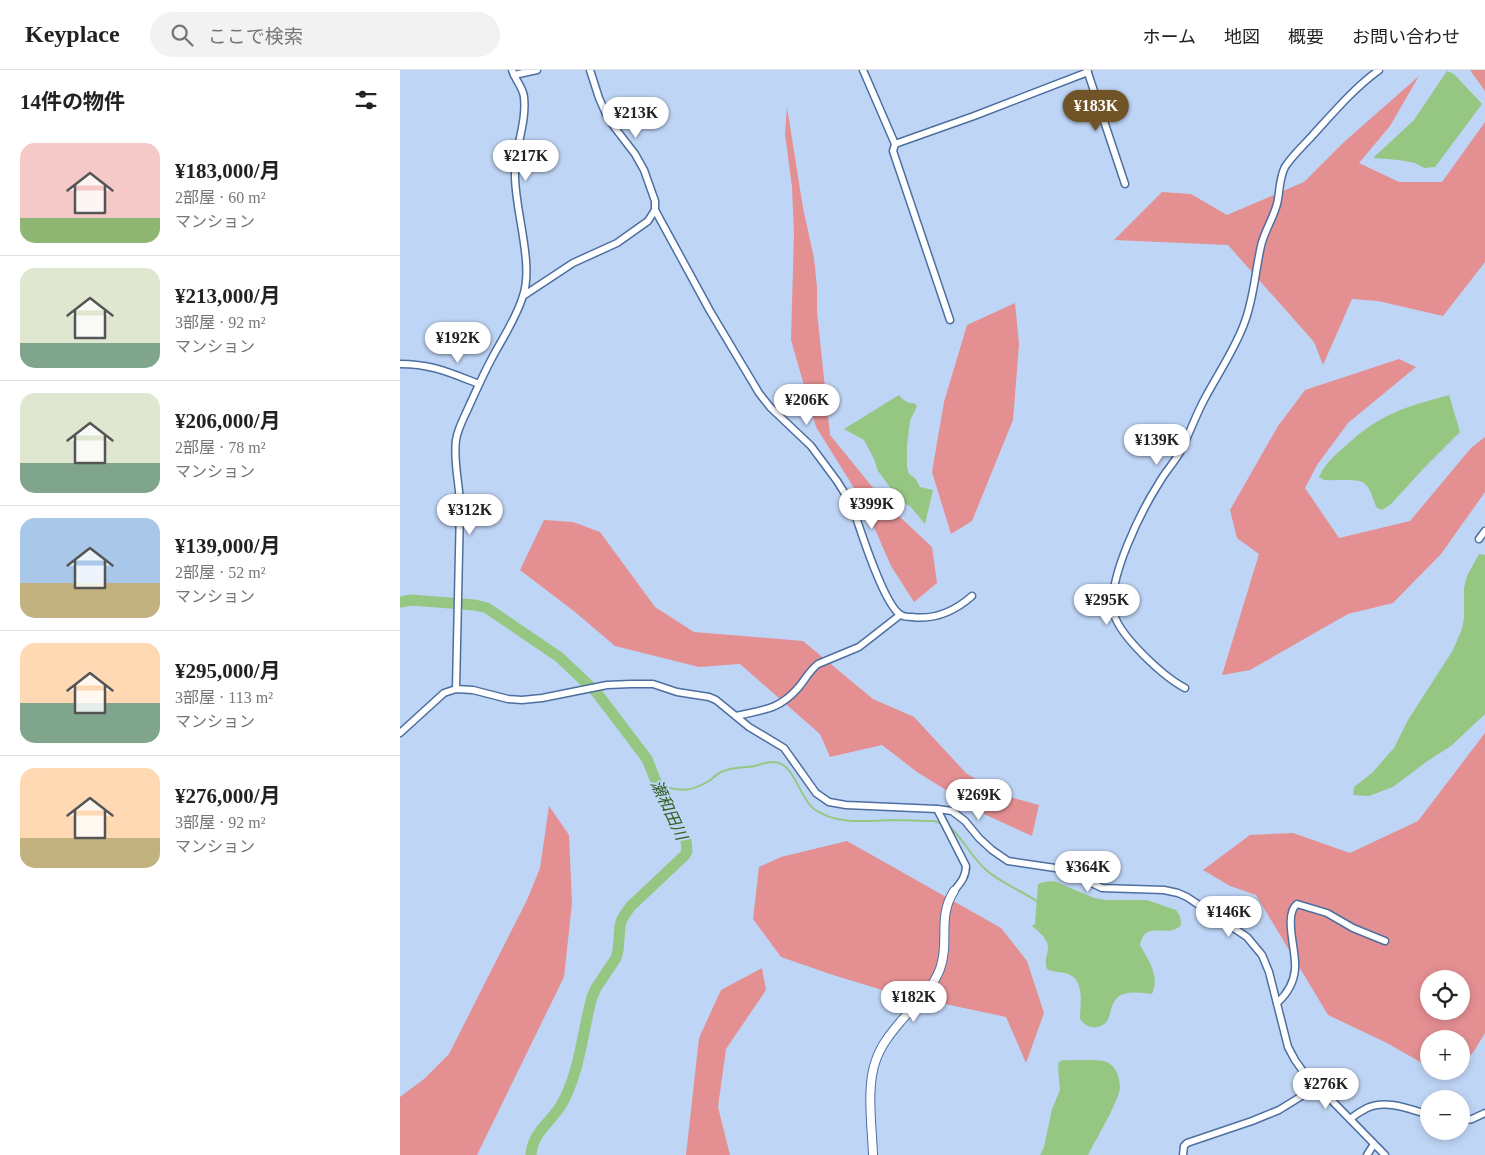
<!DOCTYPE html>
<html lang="ja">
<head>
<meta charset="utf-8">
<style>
  :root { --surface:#fff; --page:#f2f2f2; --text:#222; --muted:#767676; --line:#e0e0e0; --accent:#705427 }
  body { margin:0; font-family:"Times New Roman","Noto Sans JP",serif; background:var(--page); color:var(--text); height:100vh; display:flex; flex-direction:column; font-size:19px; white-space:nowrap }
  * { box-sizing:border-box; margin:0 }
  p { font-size:16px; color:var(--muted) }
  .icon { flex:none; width:28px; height:28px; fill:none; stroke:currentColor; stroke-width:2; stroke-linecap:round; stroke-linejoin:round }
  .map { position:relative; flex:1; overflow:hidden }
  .drawer { display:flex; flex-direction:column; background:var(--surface); width:400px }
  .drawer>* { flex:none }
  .fabs { position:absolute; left:1020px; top:900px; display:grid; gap:10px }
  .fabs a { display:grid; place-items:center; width:50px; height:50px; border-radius:50%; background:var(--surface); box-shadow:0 2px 8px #0003; font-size:25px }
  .price { position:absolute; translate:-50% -42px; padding:0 11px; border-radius:18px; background:#fff; color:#222; font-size:16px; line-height:32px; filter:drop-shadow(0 1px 2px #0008) }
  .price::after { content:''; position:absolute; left:50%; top:30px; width:15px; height:11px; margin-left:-8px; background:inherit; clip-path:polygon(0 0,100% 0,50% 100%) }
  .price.active { background:var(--accent); color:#fff }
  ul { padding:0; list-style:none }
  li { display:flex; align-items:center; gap:15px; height:125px; padding:0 20px }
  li+li { border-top:1px solid var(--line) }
  li span { display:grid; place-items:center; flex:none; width:140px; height:100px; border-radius:15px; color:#555 }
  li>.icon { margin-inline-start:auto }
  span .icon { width:60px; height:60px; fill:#fffc; stroke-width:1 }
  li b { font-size:21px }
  h2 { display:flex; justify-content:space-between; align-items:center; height:60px; padding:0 20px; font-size:21px }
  header { display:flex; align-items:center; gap:30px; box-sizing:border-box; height:70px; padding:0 25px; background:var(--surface); border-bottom:1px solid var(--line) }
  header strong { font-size:24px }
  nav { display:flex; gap:28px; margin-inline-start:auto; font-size:18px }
  .search { width:350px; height:45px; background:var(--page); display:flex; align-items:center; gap:12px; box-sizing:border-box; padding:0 18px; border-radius:28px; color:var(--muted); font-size:19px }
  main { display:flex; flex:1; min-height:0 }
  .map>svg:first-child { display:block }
  .green { fill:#e48f92; fill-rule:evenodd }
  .water { fill:#95c783 }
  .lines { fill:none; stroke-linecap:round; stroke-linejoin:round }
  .stream { stroke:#95c783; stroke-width:2 }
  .river { stroke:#95c783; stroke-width:11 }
  .minor-casing { stroke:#4d6fa0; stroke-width:9 }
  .tertiary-casing { stroke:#4d6fa0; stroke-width:10 }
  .minor { stroke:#fff; stroke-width:6 }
  .tertiary { stroke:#fff; stroke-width:8 }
  .labels { text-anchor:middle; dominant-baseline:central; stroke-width:4; stroke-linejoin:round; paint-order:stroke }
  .water-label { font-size:16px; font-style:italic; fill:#31601d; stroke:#bfd5f6 }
</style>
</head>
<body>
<header>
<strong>Keyplace</strong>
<div class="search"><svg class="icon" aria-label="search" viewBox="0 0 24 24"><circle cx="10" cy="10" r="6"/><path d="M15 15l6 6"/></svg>ここで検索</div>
<nav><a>ホーム</a><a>地図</a><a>概要</a><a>お問い合わせ</a></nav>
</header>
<main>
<section class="drawer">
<h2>14件の物件<svg class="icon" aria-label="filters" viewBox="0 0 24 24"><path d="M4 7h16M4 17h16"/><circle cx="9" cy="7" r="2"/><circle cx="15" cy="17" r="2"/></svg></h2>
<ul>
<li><span style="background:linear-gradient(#f6c9c9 75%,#8fb573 0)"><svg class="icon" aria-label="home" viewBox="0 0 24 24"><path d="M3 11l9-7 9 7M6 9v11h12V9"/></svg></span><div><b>¥183,000/月</b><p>2部屋 · 60 m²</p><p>マンション</p></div></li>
<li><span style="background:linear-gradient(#dfe7d0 75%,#7fa58c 0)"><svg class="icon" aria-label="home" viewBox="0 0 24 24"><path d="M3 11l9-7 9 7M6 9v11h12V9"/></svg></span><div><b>¥213,000/月</b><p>3部屋 · 92 m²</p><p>マンション</p></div></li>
<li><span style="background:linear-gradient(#dfe7d0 70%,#7fa58c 0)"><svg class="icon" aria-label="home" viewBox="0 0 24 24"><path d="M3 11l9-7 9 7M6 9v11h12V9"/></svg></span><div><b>¥206,000/月</b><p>2部屋 · 78 m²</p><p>マンション</p></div></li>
<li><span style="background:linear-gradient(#a9c7e8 65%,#c2b280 0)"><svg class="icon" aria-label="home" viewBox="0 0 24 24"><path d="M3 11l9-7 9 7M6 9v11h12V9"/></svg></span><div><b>¥139,000/月</b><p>2部屋 · 52 m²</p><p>マンション</p></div></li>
<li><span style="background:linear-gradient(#ffd9b3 60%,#7fa58c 0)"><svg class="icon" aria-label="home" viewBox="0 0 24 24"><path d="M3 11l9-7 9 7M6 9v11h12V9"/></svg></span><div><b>¥295,000/月</b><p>3部屋 · 113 m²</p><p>マンション</p></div></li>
<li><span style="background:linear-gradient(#ffd9b3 70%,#c2b280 0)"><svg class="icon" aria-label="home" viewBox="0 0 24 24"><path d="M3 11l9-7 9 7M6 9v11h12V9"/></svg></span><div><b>¥276,000/月</b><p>3部屋 · 92 m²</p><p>マンション</p></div></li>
</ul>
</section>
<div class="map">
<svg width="1085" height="1085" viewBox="0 0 1085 1085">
  <rect width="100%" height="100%" fill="#bfd5f6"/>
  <g class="green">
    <path d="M1070,0H1085V21Z"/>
    <path d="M1019,6L990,56L959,93L999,112H1042L1085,52V192L1043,246L978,231L952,229L923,295L914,272L828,175L714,170L762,122L791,124L827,145L904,112L944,72Z"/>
    <path d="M387,37L403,138L414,188L417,217V242L430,365L487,435L532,477L537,513L514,532L491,496L464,434L416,357L391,270L394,163L392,117L385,64Z"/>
    <path d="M615,233L619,274L613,350L572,451L551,464L532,402L544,332L567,255Z"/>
    <path d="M999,289L1016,297L948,353L917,395L905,418L939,468L1010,451L1071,378L1085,367V422L1041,484L993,533L948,544L850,600L822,605L859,484L837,468L830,440L878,356L905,320Z"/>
    <path d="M144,450L173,452L200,462L255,537L294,562L403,571L473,629L514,647L566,703L599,724L639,735L632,766L586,745L517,702L482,675L430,687L420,664L340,594L299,597L215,576L175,542L120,500Z"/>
    <path d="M1085,663V963L1074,981L1061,995V969H1029V997L985,972L928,945L856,825L830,816L803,800L850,765L893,763L950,783L1018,751ZM1029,909H1061V941H1029Z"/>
    <path d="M149,736L169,765L172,833L164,907L77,1085H0V1027L24,1009L49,984L127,830L140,798Z"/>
    <path d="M447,771L601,858L627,891L644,943L626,993L606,947L489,922L433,905L381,887L353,849L359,797L381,787Z"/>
    <path d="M362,898L366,920L326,979L318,1037L330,1085H286L299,968L321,920Z"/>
  </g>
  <g class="water">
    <path d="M1047,1L1054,4L1082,34L1035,97L1024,98L1015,93L999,90L973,88L1014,50Z"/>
    <path d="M499,325C503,330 508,334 514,333L517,336L510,351L507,375V397L509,404L515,408L520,417L533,420L525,454L510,436L501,432L478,401L474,389L464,370L444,359Z"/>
    <path d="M1049,325L1060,362L1024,398L991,434L982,440L977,438C973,431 971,418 964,413C958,408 932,411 924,410L919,407C924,395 934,386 943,378C953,369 962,361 973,354C996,339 1023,332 1049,325Z"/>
    <path d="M1079,484L1085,485V644L1051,676L1026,692L993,717L969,726L953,725L954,717L972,703L994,678L1008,650L1053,580L1062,559L1064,547V518L1067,506Z"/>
    <path d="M654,811L694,828L706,830H747L776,840L780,846L781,855C768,870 745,848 740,875C749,891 760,906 752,924C742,923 727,920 718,927C707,936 714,954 697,957C689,958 685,955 680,949C680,936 685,912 670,905C663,901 654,903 647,899C644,891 647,886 648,879C649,869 639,862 632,856L635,854L638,814L644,812Z"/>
    <path d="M663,990C676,991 690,989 703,991C715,993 720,1006 720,1018C719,1031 695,1071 688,1085H640L644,1077L652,1039L660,1020L658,998L659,992Z"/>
  </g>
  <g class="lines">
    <g class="stream">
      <path d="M258,715C279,721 289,723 309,711C313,708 317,704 321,702C332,697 343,698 355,696C361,694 367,692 373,692C395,692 398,727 414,739C436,755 466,751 492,750C506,750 520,751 534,751L543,754"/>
      <path d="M550,757C563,769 571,786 585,799C600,813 621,820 638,832"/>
    </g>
    <path class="river" d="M0,532L11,530L75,535L87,538L159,587L197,623L247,689L265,734L286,770L287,781L285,785L230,837L222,849L220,856L218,881L216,888L196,918L192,927C182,963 180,1004 160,1037C149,1053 132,1064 131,1085"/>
    <defs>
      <g id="minor">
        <path d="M463,0L495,74L493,81L550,250"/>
        <path d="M687,0L725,114"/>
        <path d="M114,5L137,0"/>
        <path d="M495,74L574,46L688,2"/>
        <path d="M255,140L310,241L359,323L370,337L411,376L437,411L452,435C459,456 484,536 501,545C504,547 509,547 512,547C535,550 555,541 572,526"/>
        <path d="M123,226L173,193L217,173L248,151L255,140V131L244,100L235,84L215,58L206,44L199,28L190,0"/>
        <path d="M0,294C32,294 50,303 79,314"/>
        <path d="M1079,469L1085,461"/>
        <path d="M785,618C764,607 715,563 713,539C709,506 741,441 759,413C765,402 774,393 780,382C789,365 795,347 804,330C817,305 834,281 844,254C854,229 855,202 861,176C864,162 873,149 877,134C880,122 879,108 885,97C892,86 903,76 912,66C933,43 954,18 979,0"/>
        <path d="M56,619C57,558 59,498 60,437C60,415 53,392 56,370C58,357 65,346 70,334C77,319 83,305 91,290C102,269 116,249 123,226C134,194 115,141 115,106C114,79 127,54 124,27C123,17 115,10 112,0"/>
        <path d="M336,646C362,640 379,640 398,618C405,610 409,601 418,594L459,577L500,545"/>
        <path d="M0,663L44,623L56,619L73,620L108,629L122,630L142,628L207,615L231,614H253L277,622L309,627L316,630L349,657L384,678L416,723L429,732L446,735L537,739L552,741L565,751L579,768L592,780L608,791L662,799L702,818L764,820L778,823L787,827L847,867L862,885L869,902L888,977L895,990L902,1000L985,1085"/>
        <path d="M537,739L566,796C566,807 560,813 554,821"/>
        <path d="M877,933C887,924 894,912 895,899C897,882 883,845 897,834L927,843L953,858L985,871"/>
        <path d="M950,1049C955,1045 961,1041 967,1038C986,1029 1010,1039 1029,1045"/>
        <path d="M1061,1051L1072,1049L1085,1043"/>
        <path d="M783,1085L784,1076L787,1073L852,1051L879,1040L918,1016"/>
        <path d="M967,1085L974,1074"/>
      </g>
      <path id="tertiary" d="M473,1085C472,1057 466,1015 476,990C481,975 491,963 501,951C515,935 532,920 540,899C550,872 537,847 554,821"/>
    </defs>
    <use href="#minor" class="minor-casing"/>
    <use href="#tertiary" class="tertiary-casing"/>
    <use href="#minor" class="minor"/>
    <use href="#tertiary" class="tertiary"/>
  </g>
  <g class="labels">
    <g class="water-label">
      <text transform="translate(269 740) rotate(65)">瀬和田川</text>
    </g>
  </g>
</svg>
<div class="fabs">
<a><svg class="icon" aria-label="locate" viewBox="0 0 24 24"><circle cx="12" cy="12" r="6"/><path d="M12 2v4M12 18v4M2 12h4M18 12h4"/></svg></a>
<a>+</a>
<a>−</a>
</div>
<b class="price active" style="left:696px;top:62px">¥183K</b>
<b class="price" style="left:236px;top:69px">¥213K</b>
<b class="price" style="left:126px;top:112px">¥217K</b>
<b class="price" style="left:58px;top:294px">¥192K</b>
<b class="price" style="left:407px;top:356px">¥206K</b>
<b class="price" style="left:757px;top:396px">¥139K</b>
<b class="price" style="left:472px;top:460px">¥399K</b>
<b class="price" style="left:70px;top:466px">¥312K</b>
<b class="price" style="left:707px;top:556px">¥295K</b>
<b class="price" style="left:579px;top:751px">¥269K</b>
<b class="price" style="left:688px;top:823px">¥364K</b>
<b class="price" style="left:829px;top:868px">¥146K</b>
<b class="price" style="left:514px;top:953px">¥182K</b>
<b class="price" style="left:926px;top:1040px">¥276K</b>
</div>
</main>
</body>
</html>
